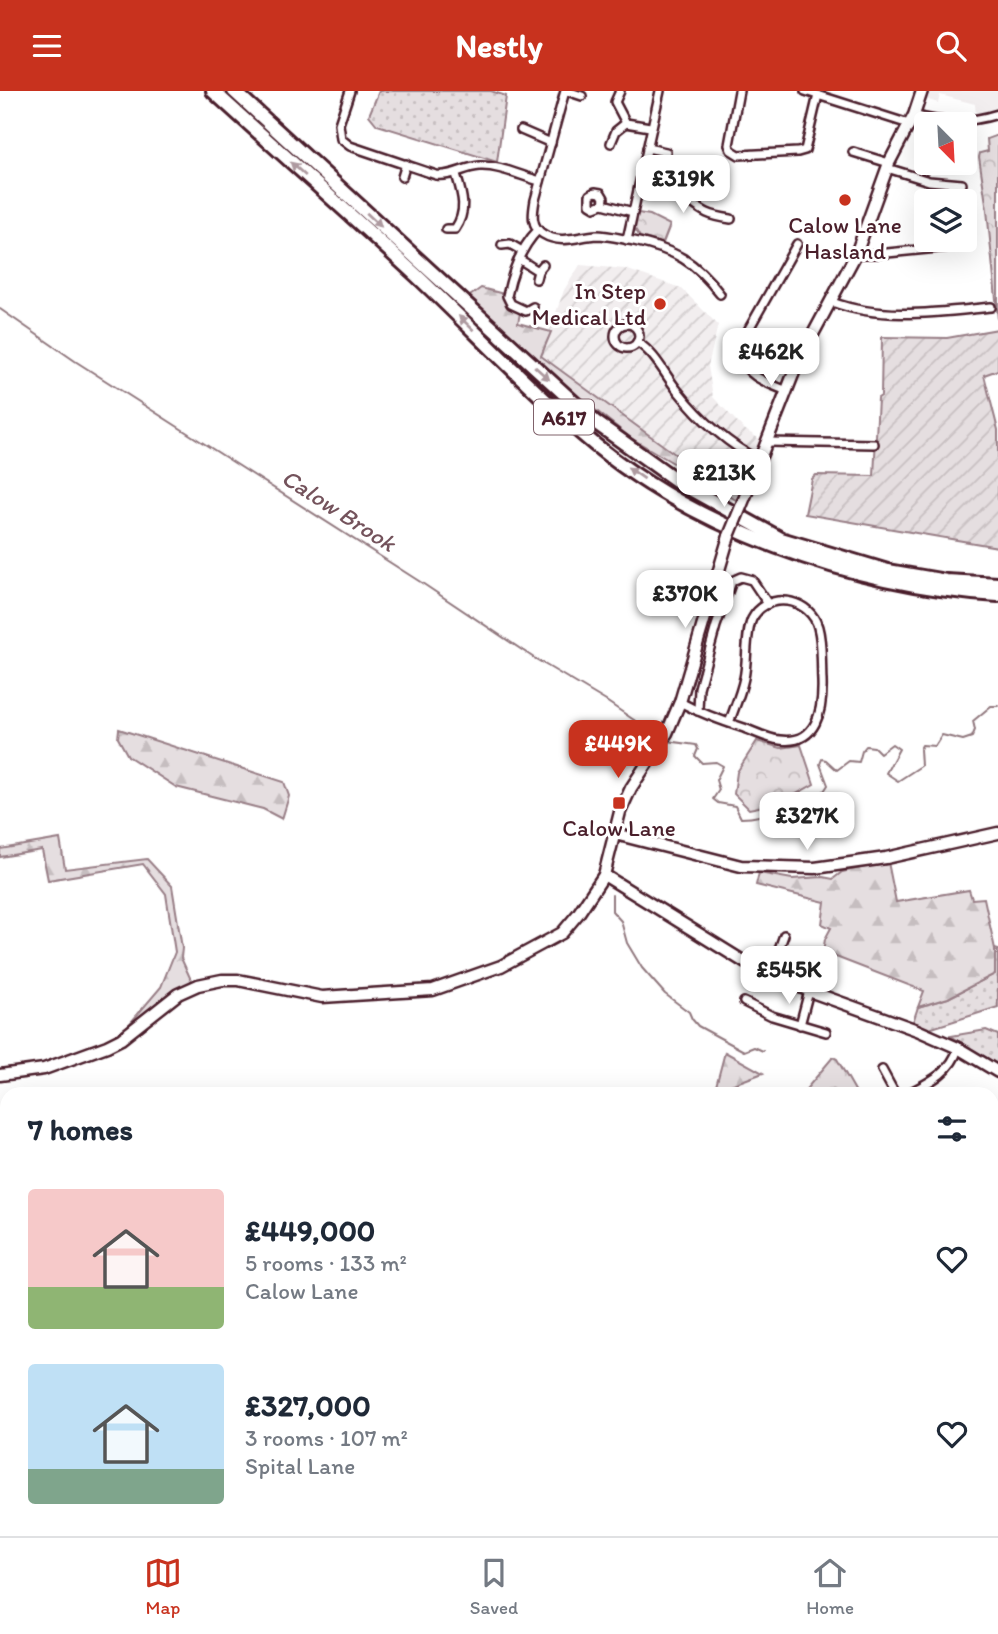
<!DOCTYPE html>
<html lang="en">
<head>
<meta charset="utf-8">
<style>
  :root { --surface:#fff; --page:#f2f2f3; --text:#1f2937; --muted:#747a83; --line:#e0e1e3; --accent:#c8321e }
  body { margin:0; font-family:Itim,sans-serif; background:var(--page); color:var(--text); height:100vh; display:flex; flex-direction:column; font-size:26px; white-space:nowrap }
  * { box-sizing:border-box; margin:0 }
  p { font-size:23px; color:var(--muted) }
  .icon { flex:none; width:38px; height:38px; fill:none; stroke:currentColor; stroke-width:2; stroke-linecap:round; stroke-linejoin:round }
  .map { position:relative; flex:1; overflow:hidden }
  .drawer { position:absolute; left:0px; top:996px; width:999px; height:450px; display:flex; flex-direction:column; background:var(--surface); border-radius:21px 21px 0 0; box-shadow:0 7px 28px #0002 }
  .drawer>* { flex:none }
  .needle { width:46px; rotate:156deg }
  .fabs { position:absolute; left:914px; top:21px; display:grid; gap:14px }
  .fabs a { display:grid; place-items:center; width:63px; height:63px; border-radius:7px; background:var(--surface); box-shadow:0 7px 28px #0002; font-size:35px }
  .price { position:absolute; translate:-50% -60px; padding:0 16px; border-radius:14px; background:#fff; color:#222; font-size:23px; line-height:46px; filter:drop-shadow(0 2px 4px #0008) }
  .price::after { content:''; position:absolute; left:50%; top:42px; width:21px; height:16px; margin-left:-10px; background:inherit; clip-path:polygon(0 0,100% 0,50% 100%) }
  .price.selected { background:var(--accent); color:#fff }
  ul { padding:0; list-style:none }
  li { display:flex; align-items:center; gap:21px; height:175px; padding:0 28px }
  li span { display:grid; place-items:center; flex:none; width:196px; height:140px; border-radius:7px; color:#555 }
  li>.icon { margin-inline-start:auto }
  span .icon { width:84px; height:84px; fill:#fffc; stroke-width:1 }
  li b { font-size:30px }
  h2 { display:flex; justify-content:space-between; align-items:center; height:84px; padding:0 28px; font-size:30px }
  header { display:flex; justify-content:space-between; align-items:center; height:91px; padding:0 28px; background:var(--accent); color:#fff; font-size:32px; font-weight:700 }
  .tabs { display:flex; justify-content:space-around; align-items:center; height:98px; border-top:2px solid var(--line); background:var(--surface); font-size:19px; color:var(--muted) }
  .tabs a { display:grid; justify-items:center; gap:4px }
  .tabs .selected { color:var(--accent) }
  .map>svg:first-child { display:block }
  .built { fill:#f2eeef }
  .industrial { fill:url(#industrial-furrows) }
  .grass { fill:url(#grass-dots); stroke:#987e86; stroke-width:2 }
  .forest { fill:url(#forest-firs); stroke:#987e86; stroke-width:2 }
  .park { fill:url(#park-crowns); stroke:#987e86; stroke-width:2 }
  .garden { fill:url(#garden-furrows); stroke:#987e86; stroke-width:2 }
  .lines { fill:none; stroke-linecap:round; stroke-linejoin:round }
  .stream { stroke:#91787e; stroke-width:2 }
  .street-casing { stroke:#4a1f2b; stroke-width:12 }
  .secondary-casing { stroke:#4a1f2b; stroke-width:15 }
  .highway-casing { stroke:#4a1f2b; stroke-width:18 }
  .street { stroke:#fff; stroke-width:7 }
  .secondary { stroke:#fff; stroke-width:10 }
  .highway { stroke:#fff; stroke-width:12 }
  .secondary-bridge-casing { stroke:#4a1f2b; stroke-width:15; stroke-linecap:butt }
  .secondary-bridge { stroke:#fff; stroke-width:10 }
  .oneway { fill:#ae9aa0 }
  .poi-dot { fill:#c8321e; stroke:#fff; stroke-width:2.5 }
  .labels { text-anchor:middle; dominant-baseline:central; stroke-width:6; stroke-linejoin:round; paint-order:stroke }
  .shield { fill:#fff; stroke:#80626b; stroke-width:2 }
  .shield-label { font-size:21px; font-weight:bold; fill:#4a1f2b }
  .poi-label { font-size:23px; fill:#4a1f2b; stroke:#fff }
  .water-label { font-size:24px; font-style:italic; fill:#74535c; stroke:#fff }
</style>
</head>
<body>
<header><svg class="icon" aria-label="menu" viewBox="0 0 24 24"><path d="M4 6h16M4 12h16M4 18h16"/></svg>Nestly<svg class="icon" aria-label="search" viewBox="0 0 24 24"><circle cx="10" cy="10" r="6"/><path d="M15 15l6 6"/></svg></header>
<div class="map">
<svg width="998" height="1445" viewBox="0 0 998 1445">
  <defs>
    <pattern id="industrial-furrows" width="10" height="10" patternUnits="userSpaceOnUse" patternTransform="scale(1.75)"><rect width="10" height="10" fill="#f2eeef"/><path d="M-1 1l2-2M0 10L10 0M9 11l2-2" fill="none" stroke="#d1cccd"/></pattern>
    <pattern id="grass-dots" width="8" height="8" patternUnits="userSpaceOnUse" patternTransform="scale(1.75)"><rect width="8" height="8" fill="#e5dee0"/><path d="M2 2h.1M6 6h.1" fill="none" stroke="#c6bec0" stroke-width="1.8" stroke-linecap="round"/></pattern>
    <pattern id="forest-firs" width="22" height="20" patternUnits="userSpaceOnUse" patternTransform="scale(1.75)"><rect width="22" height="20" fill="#e5dee0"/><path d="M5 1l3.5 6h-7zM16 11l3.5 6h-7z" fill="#c6bec0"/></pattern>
    <pattern id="park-crowns" width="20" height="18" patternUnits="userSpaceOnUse" patternTransform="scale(1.75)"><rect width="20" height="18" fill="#e5dee0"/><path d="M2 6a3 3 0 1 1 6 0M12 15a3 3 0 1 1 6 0" fill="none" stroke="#c6bec0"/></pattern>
    <pattern id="garden-furrows" width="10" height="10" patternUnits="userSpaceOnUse" patternTransform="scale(1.75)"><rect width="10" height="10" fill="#e5dee0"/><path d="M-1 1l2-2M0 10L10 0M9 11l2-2" fill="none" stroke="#c6bec0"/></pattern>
  </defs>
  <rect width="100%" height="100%" fill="#fff"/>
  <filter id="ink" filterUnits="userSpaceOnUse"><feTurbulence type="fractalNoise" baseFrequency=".0143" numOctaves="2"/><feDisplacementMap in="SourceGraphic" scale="14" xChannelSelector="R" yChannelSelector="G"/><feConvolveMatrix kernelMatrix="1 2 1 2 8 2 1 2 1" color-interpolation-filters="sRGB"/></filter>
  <g filter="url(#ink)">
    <path class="built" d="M927,0H998V22L976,26L975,13L940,4L938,12L925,8Z"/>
    <path class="industrial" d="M580,174L625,178L681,197L718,234L708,275L713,306L744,338L761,349L746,395L679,366L541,264L564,199Z"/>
    <g class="grass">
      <path d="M379,0H491L506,5L497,71L377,34L369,24Z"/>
      <path d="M995,858L998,859V916L929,938L913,931L918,916L948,907L995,883Z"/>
      <path d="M986,939L998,944V974L951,945Z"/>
    </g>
    <g class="forest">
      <path d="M481,197L504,203L507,214L520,222L518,232L551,241L541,265L679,366L746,395L736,409L631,347L538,274L467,207Z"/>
      <path d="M119,638L284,691L289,705L282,728L263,718L176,696L128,665L118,647Z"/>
      <path d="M60,748L65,778L147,768L172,795L182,857L181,867L192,891L135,934L126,937L161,896L175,861L166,803L143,773L48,789L42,759L0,766V758Z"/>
      <path d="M888,771L896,811L969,799L972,808L984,807L995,858V883L948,907L918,916L924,900L823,861L825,848L831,837L822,833L825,811L756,794L759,782L792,788L823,786L833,788L842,781Z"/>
      <path d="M725,961L763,982L720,998L716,995Z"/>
    </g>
    <g class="park">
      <path d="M998,44V228L987,119L979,66L980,62L988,60L987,48Z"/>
      <path d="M638,122L650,124L670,134L663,152L640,146L635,138Z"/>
      <path d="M757,650L781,657L801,654L814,693L780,712L749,718L734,703L737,681Z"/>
      <path d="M833,966L837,968L857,1003H802Z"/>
    </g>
    <path class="garden" d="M998,238V279L984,284L998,339V456L805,423L812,388L816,384L874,385L878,307L881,305L882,246L947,247Z"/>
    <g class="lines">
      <g class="stream">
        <path d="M0,218L75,270L422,492L534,567L606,610L659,646"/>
        <path d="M667,650L696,654L698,658L695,665L702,672L716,671L723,675L716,689L719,699L713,708L718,712L735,715L741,727C751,727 764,725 771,719L779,722L791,717L797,705L806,707L822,703L828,694L820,673L822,668L826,669L837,679L849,670L859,671L862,660L866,655L874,656L880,662L892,653L899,658L886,682L898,690L921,675L920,658L922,654L935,655L942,644L963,649L972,646L975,639L973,630L991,615H998"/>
        <path d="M633,704L669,652"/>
        <path d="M612,804V820L621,830L627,852L642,877L665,903L689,921L692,928L698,935L744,960L754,956L763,960"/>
        <path d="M0,1398L7,1401"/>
        <path d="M50,1438L62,1445"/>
      </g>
      <defs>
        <g id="street">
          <path d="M350,0L339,33L341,48L350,55L436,84C452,86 464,76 480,75C498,74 521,85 540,90"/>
          <path d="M565,0L535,109C533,121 530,135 543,143C561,154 578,145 597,144C609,144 622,148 634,150C675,159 695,170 720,203"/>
          <path d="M567,0L582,5"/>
          <path d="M620,0L615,11L626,32L650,36"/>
          <path d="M739,0L729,54L731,59L739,64L798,61L805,59L818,4"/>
          <path d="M805,0L909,33"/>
          <path d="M914,24C943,33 969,32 998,23"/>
          <path d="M521,39L551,52"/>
          <path d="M611,52L616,40L626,32"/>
          <path d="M647,57L666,61"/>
          <path d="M853,61L889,72"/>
          <path d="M887,77L929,90L962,93"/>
          <path d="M402,86L406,73"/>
          <path d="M640,92C652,94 667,94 677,101C701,117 699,123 731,128"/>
          <path d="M603,113L604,107L601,102L595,101L590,104V113L595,116L603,113L633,121"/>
          <path d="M446,138H455C468,119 462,103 456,83"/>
          <path d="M627,149L660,0"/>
          <path d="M502,154L510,153L522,160"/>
          <path d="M856,163H877L958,155"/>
          <path d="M519,168L538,180"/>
          <path d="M536,188L538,180L543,174"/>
          <path d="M832,211C882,230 940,221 991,216"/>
          <path d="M533,216L526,220L511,213L507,205C512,181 520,157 538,139"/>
          <circle cx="627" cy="245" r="12"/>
          <path d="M637,251C656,263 664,283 678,300C701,329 728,353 760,370"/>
          <path d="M787,300C768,292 746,286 740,264L746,243L797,153"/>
          <path d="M768,351L874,353"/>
          <path d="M680,611C700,622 722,630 744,637C755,641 768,648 780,649C817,654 823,619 822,590C821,574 823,540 814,527C800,505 765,503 752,528C745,543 748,570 744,587C741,602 734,618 729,632"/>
          <path d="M698,620L699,597L716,535L732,490L741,486L752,489L768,513"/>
          <path d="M770,883L784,844"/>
          <path d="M744,911L772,925L826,941"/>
          <path d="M800,934L809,900"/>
          <path d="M882,979L895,1003"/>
          <path d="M907,1003C928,992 952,981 958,957"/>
          <path d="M992,1025L998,1017"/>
          <path d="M992,1102L998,1100"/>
          <path d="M992,1143H998"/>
          <path d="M0,1275L7,1281"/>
          <path d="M261,1438V1445"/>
        </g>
        <g id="secondary">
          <path d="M747,401L798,271L856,163L889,72L914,24L922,0"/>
          <path d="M615,743L741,775L815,777L886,767L998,742"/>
          <path d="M604,784L746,872L809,900L917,939L958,957L998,981"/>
          <path d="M0,984L44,978L107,955L121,948L178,903L198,894L222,889H238L322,906L433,899L501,875L562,842L578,823L604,784L620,721L631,697L667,642L680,611L729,445"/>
        </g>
        <g id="highway">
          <path d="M213,0C281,62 350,123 417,185C472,237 524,292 581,342C691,438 853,495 998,504"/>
          <path d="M234,0L595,331L683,394L781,448L888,480L946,490L998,493"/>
        </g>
      </defs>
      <use href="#street" class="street-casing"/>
      <use href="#secondary" class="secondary-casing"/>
      <use href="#highway" class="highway-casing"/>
      <use href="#street" class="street"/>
      <use href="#secondary" class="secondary"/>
      <use href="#highway" class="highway"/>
      <defs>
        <path id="secondary-bridge" d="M729,445L747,401"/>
      </defs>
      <use href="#secondary-bridge" class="secondary-bridge-casing"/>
      <use href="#secondary-bridge" class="secondary-bridge"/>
    </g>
    <defs><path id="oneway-solid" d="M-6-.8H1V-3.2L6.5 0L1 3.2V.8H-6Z" transform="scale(1.75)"/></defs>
    <g class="oneway">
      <use href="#oneway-solid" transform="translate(298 78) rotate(-138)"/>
      <use href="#oneway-solid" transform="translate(374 129) rotate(43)"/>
      <use href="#oneway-solid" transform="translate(466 232) rotate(-136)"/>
      <use href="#oneway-solid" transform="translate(542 282) rotate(42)"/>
      <use href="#oneway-solid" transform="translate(636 382) rotate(-145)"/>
    </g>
  </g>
  <g class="poi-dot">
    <circle cx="845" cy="109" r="7"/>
    <circle cx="660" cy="213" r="7"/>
    <rect x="612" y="705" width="14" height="14" rx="3.5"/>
  </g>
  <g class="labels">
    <rect class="shield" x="534" y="308.5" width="60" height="35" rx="5"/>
    <g class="shield-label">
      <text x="564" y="326">A617</text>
    </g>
    <g class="poi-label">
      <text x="845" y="134">Calow Lane<tspan x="845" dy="26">Hasland</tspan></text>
      <text x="646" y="200" text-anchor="end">In Step<tspan x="646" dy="26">Medical Ltd</tspan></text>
      <text x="619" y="737">Calow Lane</text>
    </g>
    <g class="water-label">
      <text transform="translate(339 419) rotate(33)">Calow Brook</text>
    </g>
  </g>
</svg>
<div class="fabs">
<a><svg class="needle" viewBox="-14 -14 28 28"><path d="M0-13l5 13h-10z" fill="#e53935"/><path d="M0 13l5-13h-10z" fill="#747a83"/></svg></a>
<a><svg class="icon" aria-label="layers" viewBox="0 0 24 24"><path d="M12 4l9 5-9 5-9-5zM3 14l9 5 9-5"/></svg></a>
</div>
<b class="price" style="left:683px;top:124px">£319K</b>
<b class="price" style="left:771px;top:297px">£462K</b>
<b class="price" style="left:724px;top:418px">£213K</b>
<b class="price" style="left:685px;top:539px">£370K</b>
<b class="price selected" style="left:618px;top:689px">£449K</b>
<b class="price" style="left:807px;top:761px">£327K</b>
<b class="price" style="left:789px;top:915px">£545K</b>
<section class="drawer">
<h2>7 homes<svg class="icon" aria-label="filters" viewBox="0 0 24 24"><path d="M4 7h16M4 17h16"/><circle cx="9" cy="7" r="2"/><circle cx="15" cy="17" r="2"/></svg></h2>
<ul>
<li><span style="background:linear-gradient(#f6c9c9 70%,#8fb573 0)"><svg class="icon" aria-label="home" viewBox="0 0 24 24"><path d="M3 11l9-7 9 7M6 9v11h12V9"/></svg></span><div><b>£449,000</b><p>5 rooms · 133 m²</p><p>Calow Lane</p></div><svg class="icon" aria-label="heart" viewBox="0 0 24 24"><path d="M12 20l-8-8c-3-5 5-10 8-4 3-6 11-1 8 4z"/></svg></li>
<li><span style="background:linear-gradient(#bfe0f5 75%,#7fa58c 0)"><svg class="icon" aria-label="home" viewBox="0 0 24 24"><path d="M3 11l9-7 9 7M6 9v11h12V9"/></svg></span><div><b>£327,000</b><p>3 rooms · 107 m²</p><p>Spital Lane</p></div><svg class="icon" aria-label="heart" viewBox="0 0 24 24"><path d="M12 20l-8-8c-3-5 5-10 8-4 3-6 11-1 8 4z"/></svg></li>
</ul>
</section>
</div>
<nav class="tabs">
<a class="selected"><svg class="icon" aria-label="map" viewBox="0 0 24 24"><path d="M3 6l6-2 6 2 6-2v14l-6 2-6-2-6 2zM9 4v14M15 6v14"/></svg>Map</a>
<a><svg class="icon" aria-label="saved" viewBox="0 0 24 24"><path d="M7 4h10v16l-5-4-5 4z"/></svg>Saved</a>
<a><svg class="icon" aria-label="home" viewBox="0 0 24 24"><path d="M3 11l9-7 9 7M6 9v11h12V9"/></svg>Home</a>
</nav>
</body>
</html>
